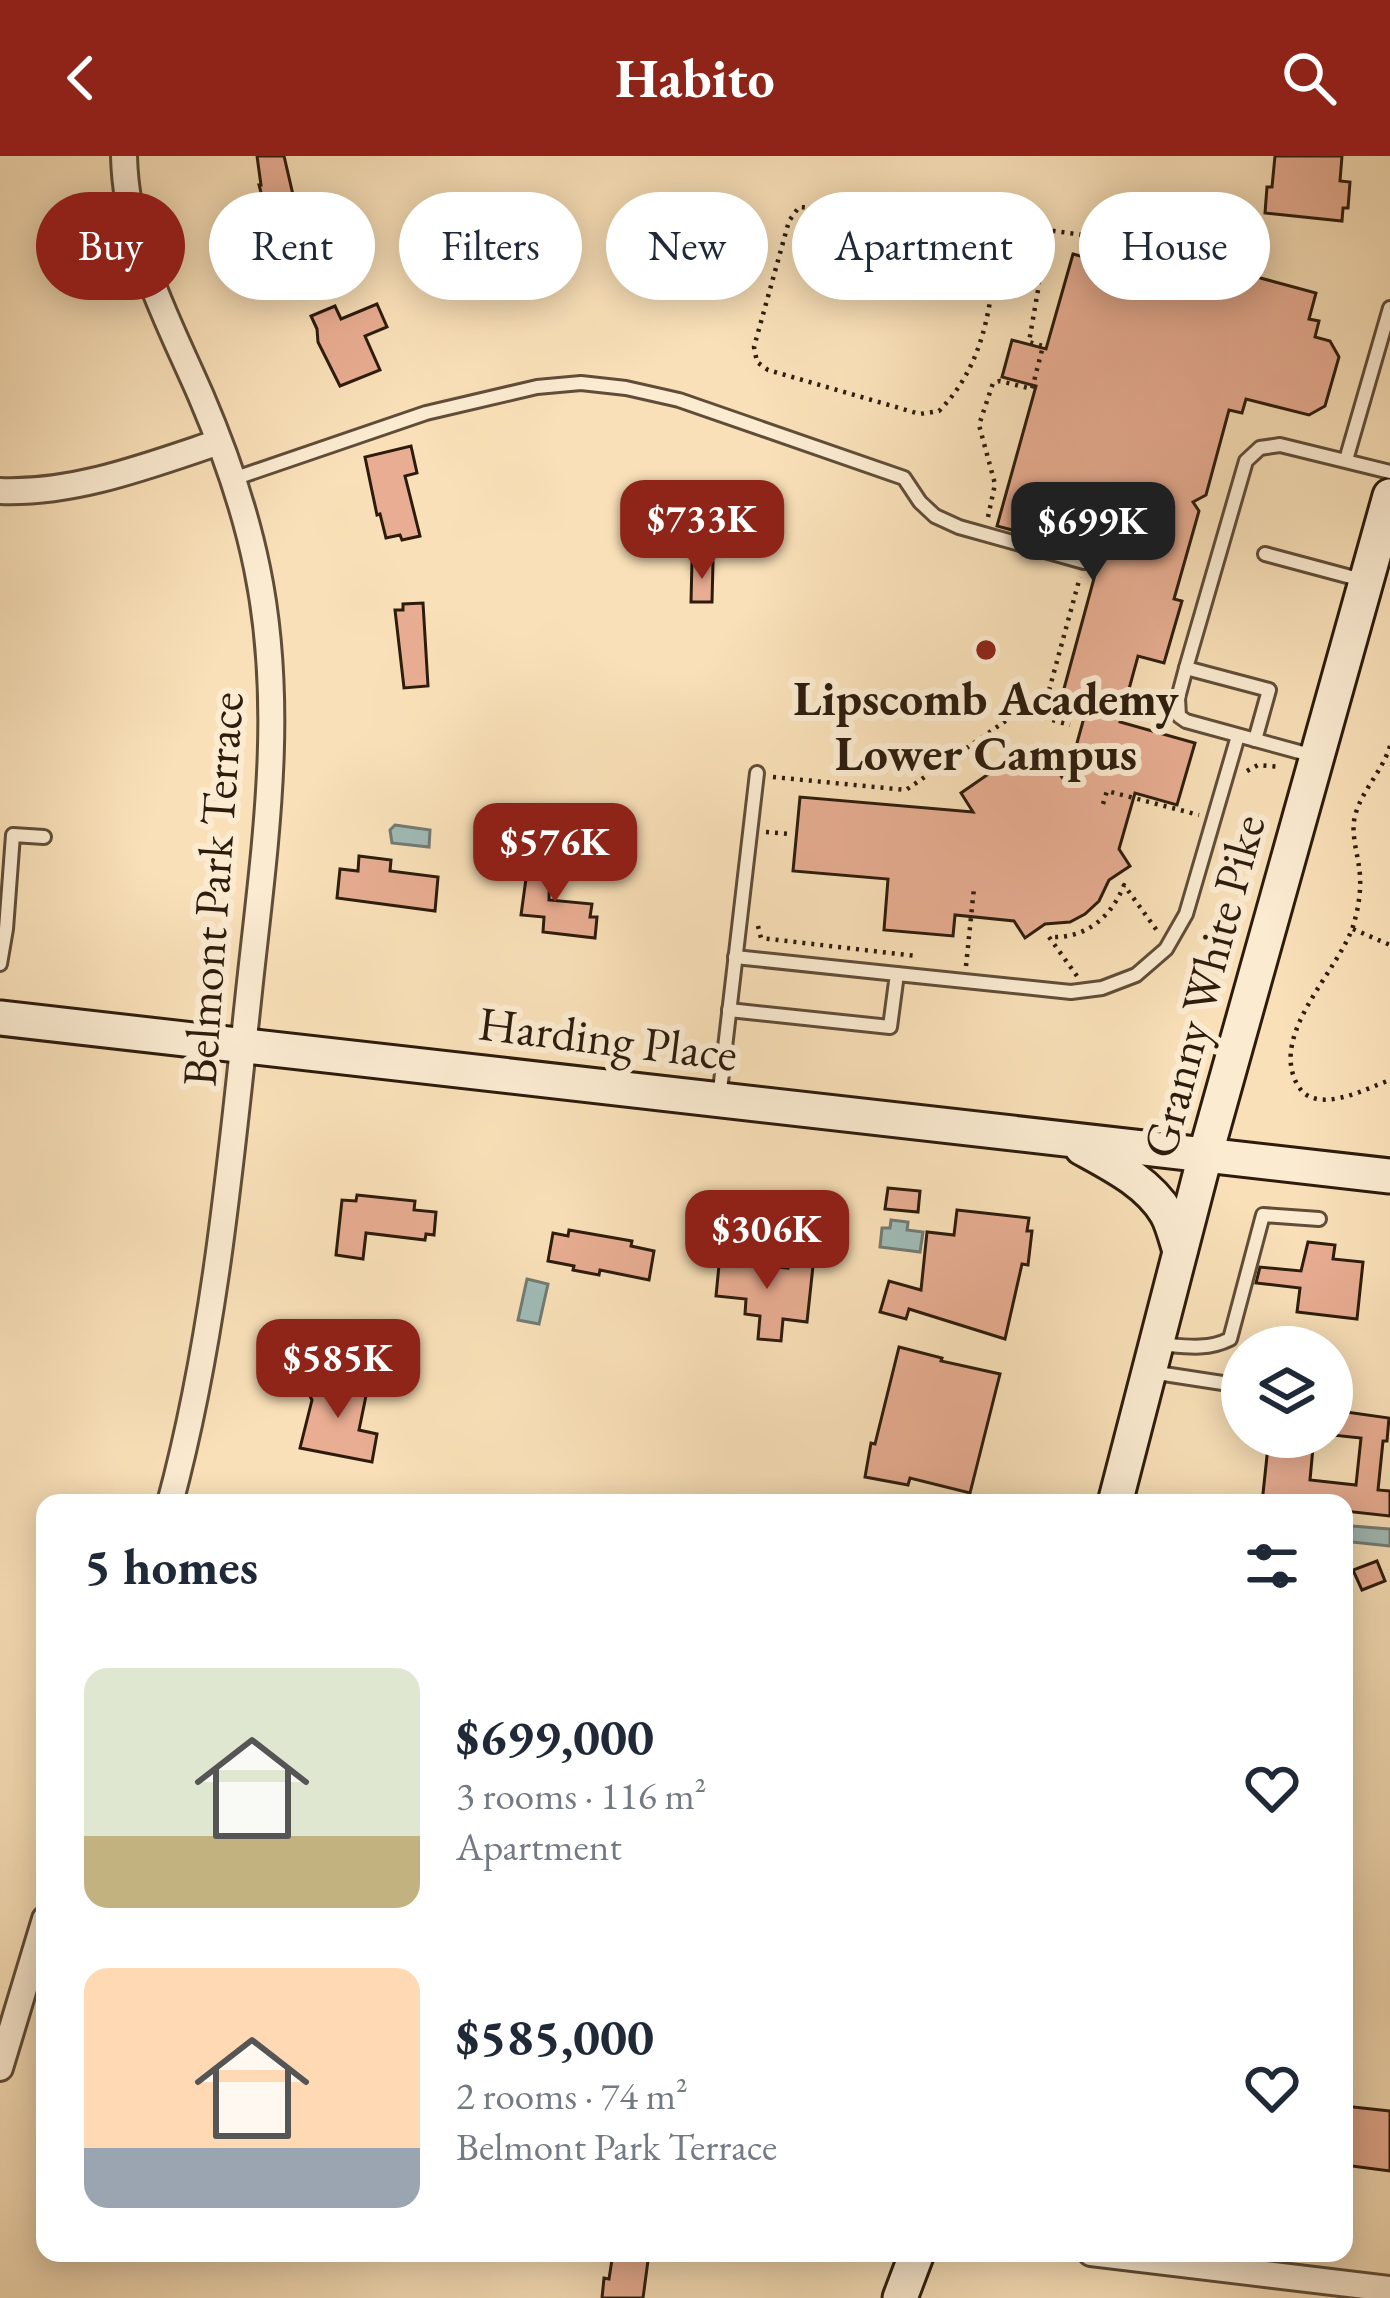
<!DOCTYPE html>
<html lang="en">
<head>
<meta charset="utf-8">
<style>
  :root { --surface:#fff; --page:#f6f6f7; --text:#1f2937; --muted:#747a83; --accent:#8f2418 }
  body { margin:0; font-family:"EB Garamond",serif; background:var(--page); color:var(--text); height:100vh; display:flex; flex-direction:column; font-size:45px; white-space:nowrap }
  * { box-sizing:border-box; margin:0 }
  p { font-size:39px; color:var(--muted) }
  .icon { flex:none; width:66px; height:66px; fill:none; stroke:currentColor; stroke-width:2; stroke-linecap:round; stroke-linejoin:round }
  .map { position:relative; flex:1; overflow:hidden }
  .sheet { position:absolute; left:36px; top:1338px; width:1317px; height:768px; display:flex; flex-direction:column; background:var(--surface); border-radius:24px; box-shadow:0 6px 30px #0003 }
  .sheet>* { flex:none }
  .hud { position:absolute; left:36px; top:36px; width:1320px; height:108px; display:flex; gap:24px }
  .controls { position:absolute; left:1221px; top:1170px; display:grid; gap:24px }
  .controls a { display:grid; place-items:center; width:132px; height:132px; border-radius:50%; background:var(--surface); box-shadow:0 6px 30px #0003; font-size:60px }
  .price { position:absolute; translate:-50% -102px; padding:0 27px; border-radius:24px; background:var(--accent); color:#fff; font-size:39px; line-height:78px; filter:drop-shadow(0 3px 6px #0008) }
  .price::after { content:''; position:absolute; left:50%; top:72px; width:36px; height:27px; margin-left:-18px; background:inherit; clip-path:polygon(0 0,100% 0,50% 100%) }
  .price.current { background:#222; color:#fff }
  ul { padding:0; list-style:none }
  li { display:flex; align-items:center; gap:36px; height:300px; padding:0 48px }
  li span { display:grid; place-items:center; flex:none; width:336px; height:240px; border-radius:24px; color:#555 }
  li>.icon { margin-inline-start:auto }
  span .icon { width:144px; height:144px; fill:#fffc; stroke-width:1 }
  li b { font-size:51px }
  h2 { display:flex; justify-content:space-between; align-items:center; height:144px; padding:0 48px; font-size:51px }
  .pill { padding:0 42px; border-radius:54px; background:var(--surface); box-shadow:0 6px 30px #0003; font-size:42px; line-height:108px }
  .pill.current { background:var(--accent); color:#fff }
  header { display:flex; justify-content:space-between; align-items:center; height:156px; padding:0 48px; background:var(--accent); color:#fff; font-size:54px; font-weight:700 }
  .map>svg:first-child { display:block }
  .water { fill:#a0bbb7; stroke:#727b73; stroke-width:3 }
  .building { fill:#e8ad92; stroke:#2d1c0d; stroke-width:3 }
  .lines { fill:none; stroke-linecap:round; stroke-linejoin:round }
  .service-casing { stroke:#604d38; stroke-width:18 }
  .minor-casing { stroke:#604d38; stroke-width:30 }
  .secondary-casing { stroke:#2d1c0d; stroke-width:39 }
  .path { stroke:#2d1c0d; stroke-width:4.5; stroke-dasharray:3 6; stroke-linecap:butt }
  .service { stroke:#fbebd1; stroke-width:12 }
  .minor { stroke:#fbebd1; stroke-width:24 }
  .secondary { stroke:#fbebd1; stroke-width:33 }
  .poi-dot { fill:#8f2418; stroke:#fbebd1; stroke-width:4.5 }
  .labels { text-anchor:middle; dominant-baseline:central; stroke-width:12; stroke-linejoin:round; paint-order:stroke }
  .poi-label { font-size:48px; font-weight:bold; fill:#2d1c0d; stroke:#fbebd1 }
  .street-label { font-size:48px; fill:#2d1c0d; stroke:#fbebd1 }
</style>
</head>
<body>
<header><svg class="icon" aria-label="back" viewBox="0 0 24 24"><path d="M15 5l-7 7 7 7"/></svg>Habito<svg class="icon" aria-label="search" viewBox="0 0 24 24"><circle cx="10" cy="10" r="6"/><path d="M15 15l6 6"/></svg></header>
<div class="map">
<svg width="1390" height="2142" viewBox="0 0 1390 2142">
  <rect width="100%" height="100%" fill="#f9e0b8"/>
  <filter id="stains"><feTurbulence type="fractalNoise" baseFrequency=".00167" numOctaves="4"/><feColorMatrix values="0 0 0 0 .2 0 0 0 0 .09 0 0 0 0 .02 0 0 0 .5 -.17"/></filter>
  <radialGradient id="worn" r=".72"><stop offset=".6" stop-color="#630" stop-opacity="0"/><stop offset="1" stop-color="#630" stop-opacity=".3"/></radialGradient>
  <g class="water">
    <path d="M395,669L430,674L429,691L392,687L390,674Z"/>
    <path d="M891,1064L908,1066L907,1074L923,1076L920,1096L880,1091L882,1072H890Z"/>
    <path d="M527,1123L548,1128L539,1168L518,1164Z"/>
    <path d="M1352,1370L1390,1373V1390L1351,1386Z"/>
  </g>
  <g class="building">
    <path d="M257,0H284L300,69L271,74L259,29H261Z"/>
    <path d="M1275,0H1342L1340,25L1350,26L1348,52H1343L1342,65L1265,57L1267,31H1272Z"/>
    <path d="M1073,98L1172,125L1179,100L1316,137L1309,163L1319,165L1315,181L1330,185L1339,201L1325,250L1309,259L1246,243L1242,257L1229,254L1206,339L1193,346L1199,355L1174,443L1182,445L1164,507L1138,500L1120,566L1195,587L1177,649L1135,637L1119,693L1130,710L1109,724L1099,745L1085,758L1070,766L1045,768L1025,782L1014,765L955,759L953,780L884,774L888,723L793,715L800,641L973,656L961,637L1016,599L1019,603L1028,596L1030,600L1042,592L1066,627L1085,558L1059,551L1105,382L1068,373L1064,388L997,370L1036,230L1002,221L1012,184L1046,193Z"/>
    <path d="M377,148L387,171L365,180L380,214L340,230L318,186L317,173L311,160L335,150L341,163Z"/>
    <path d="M411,290L417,317L405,320L420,380L402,384L400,379L386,382L380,358L377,359L365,301Z"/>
    <path d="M692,405L713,406L712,446H691Z"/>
    <path d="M423,447L428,530L404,532L395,454H403V448Z"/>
    <path d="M359,700L391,704L390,715L438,721L435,755L337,742L340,713L358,715Z"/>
    <path d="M529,701L550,704L549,744L592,748L590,761H597L595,782L543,776L544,761L521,759Z"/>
    <path d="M888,1032L920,1035L918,1056L885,1053Z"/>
    <path d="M357,1039L415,1045L414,1054L436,1056L434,1079L426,1078L425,1084L366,1077L363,1103L336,1099L342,1044L356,1045Z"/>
    <path d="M957,1054L1029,1062L1027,1075H1032L1028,1109L1022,1108L1005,1183L909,1153L906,1163L880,1156L889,1125L921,1134L927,1076L954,1079Z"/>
    <path d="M569,1074L632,1085L631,1090L654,1095L649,1124L600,1114L599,1119L573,1114L574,1110L548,1105L553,1077L568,1080Z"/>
    <path d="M1308,1086L1335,1089L1333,1103L1363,1106L1357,1163L1297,1156L1300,1132L1256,1127L1260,1111L1301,1115Z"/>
    <path d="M720,1099L744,1101L743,1108L788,1112V1107L813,1110L807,1166L783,1163L781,1185L758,1183L760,1160L745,1158L746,1143L716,1140Z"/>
    <path d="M899,1191L942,1202L941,1205L1000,1218L970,1337L910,1322L908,1329L865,1321L871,1287L875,1288Z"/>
    <path d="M310,1223L345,1230L346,1226L368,1230L359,1274L377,1278L372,1306L300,1292L312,1244L307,1234Z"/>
    <path d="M1332,1254L1389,1262L1387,1285H1383L1378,1334L1390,1335V1360L1344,1355V1347H1262L1269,1281H1314L1310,1324L1356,1329L1361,1282L1332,1279Z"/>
    <path d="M1377,1405L1385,1425L1362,1434L1353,1414Z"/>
    <path d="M1344,1950L1390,1955V2015L1344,2009Z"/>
    <path d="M613,2097H649L643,2142H602L604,2122L609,2123Z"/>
  </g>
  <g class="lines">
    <defs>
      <g id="service">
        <path d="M1346,304L1390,152"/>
        <path d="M233,323L426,257L537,231L581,227L626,232L679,244L904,322L920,346L935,360L959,371L1084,406"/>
        <path d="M1265,398L1362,424"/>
        <path d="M1186,512L1178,542L1179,560L1186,565L1314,600"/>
        <path d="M1255,584L1269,534L1186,512L1246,305L1260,292L1280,289L1390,316"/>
        <path d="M0,808L6,773L13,679L44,681"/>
        <path d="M897,818L1071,836L1102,832L1136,819L1166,793L1186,758L1238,580"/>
        <path d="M729,854L890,871L897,818L735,801"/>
        <path d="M719,943L757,617"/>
        <path d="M1158,1188C1183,1190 1206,1195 1230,1183L1263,1059L1319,1063"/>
        <path d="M1151,1216L1242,1230"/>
      </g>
      <g id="minor">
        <path d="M124,0C126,88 167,162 201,240C225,296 245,353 257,412C287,557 263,701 248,845C230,1013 214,1184 170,1347"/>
        <path d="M0,335C75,338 150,309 219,286"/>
        <path d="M0,1912L45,1763"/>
        <path d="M1091,2097L1390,2133"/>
      </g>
      <g id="secondary">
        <path d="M0,862L1390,1020"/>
        <path d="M1082,992C1113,1009 1149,1027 1167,1058C1173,1069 1176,1083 1180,1095"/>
        <path d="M1115,1347L1205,1000L1390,340"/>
        <path d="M900,2142L917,2097"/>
      </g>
    </defs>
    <use href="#service" class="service-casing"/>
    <use href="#minor" class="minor-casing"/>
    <use href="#secondary" class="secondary-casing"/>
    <g class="path">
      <path d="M999,68C992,136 990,203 939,255L920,258L768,214L757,206L754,191L789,65L799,51L946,60L1105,82L1132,89L1143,97L1157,123"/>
      <path d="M988,361L995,328L979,269L993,227L1000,225L1032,233L1043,190L1029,186L1038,134L1042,74"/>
      <path d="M1042,560L1080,421"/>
      <path d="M1390,590C1382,617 1358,638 1354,665C1352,680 1357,696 1359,711C1362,729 1359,750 1354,767C1341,813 1269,876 1297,928C1314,961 1365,933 1390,924"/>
      <path d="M1247,615L1258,609L1281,611"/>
      <path d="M773,621L906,634L1020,555L1070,569"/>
      <path d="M1103,648L1107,635L1199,659"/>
      <path d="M766,676L790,678"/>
      <path d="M758,770L761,782L916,800"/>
      <path d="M1353,773L1390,789"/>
      <path d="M966,810L974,732"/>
      <path d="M1077,820L1049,781C1085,783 1111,762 1124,729L1158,776"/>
    </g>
    <use href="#service" class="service"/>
    <use href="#minor" class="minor"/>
    <use href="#secondary" class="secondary"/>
  </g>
  <circle class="poi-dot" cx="986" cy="494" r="12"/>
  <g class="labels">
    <g class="poi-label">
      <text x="986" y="542">Lipscomb Academy<tspan x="986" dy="55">Lower Campus</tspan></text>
    </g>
    <g class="street-label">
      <text transform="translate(212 733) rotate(-86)">Belmont Park Terrace</text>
      <text transform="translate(1203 830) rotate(-75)">Granny White Pike</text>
      <text transform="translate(608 882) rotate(7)">Harding Place</text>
    </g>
  </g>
  <rect width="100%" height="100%" filter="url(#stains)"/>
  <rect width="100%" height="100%" fill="url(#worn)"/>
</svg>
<div class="controls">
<a><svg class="icon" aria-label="layers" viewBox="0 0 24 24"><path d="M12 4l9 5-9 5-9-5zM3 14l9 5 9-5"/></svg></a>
</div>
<b class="price" style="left:702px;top:426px">$733K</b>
<b class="price current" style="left:1093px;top:428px">$699K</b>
<b class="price" style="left:555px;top:749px">$576K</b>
<b class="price" style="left:767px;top:1136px">$306K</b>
<b class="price" style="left:338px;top:1265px">$585K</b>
<div class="hud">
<a class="pill current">Buy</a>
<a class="pill">Rent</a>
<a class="pill">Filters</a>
<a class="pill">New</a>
<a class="pill">Apartment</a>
<a class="pill">House</a>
</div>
<section class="sheet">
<h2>5 homes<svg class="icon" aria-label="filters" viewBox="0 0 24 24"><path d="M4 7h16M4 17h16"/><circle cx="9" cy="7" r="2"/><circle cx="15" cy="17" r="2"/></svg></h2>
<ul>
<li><span style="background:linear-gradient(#dfe7d0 70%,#c2b280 0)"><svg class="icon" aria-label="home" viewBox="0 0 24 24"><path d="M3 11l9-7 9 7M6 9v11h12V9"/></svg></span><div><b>$699,000</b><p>3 rooms · 116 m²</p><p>Apartment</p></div><svg class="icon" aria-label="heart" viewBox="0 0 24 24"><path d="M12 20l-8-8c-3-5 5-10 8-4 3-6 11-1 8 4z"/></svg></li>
<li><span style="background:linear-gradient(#ffd9b3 75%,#9aa5b1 0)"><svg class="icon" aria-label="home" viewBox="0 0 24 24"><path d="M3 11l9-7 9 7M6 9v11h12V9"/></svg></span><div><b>$585,000</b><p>2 rooms · 74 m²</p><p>Belmont Park Terrace</p></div><svg class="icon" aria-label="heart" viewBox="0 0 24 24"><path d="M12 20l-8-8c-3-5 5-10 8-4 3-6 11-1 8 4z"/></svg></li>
</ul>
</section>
</div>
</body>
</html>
